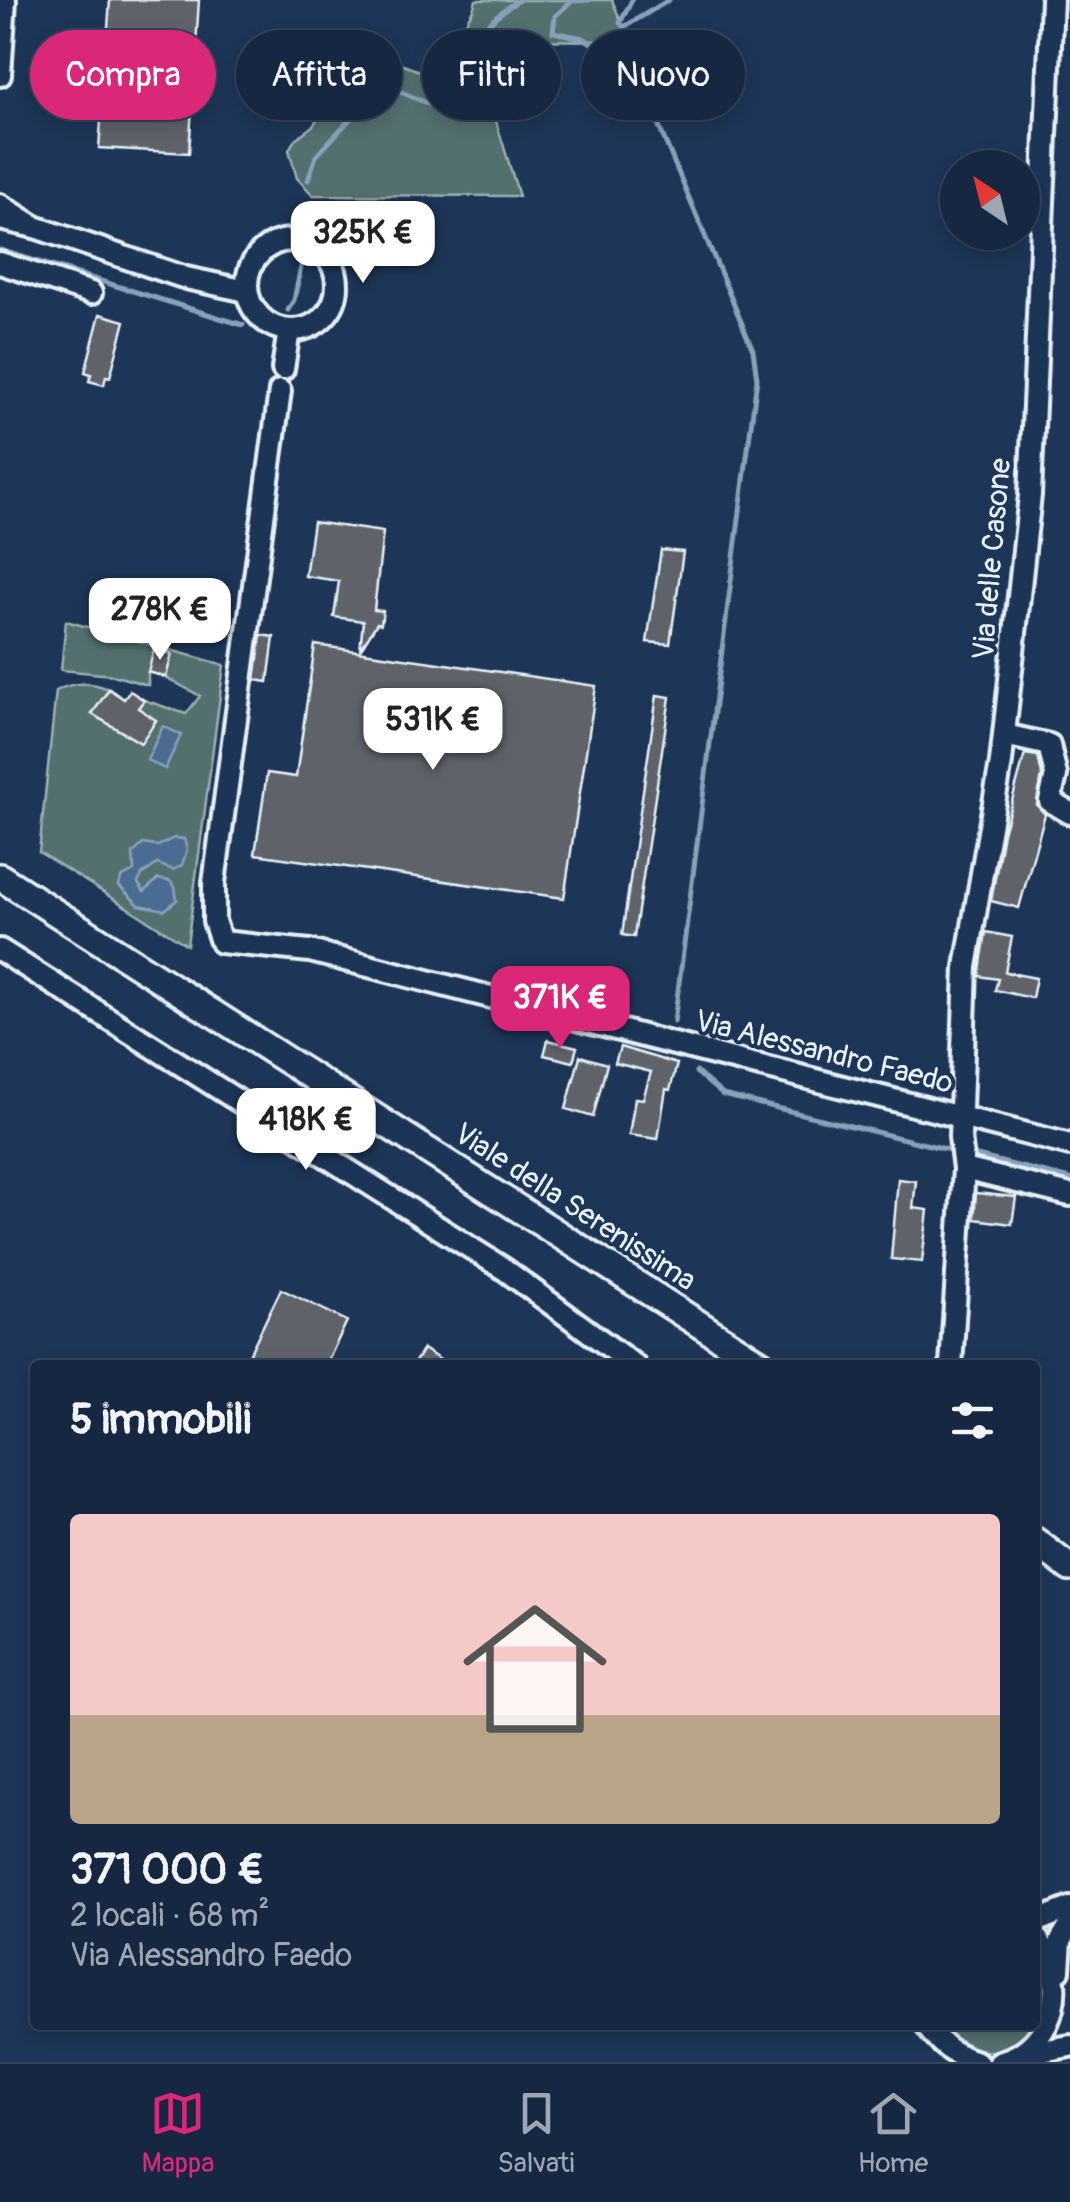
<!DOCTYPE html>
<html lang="it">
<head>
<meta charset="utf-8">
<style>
  :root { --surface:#162841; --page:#1f3048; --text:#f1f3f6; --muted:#9ea6b1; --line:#35445a; --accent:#db2777 }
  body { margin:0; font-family:Pangolin,sans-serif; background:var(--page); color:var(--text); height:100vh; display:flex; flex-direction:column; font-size:38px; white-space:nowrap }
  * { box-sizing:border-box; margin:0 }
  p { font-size:32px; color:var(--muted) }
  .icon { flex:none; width:55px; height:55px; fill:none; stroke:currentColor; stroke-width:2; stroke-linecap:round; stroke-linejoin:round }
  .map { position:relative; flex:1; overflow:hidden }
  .side { position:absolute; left:30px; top:1360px; width:1010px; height:670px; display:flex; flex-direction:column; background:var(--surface); border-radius:10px; box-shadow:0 5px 15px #0003,0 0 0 2px var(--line) }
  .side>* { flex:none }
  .top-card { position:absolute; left:30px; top:30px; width:1010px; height:90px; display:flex; gap:20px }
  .needle { width:65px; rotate:325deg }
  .tools { position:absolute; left:940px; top:150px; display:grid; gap:20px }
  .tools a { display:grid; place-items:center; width:100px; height:100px; border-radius:50%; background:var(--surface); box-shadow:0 5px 15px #0003,0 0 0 2px var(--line); font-size:50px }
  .price { position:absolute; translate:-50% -85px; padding:0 22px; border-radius:20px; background:#fff; color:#222; font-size:32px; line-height:65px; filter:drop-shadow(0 2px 5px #0008) }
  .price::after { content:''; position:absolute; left:50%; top:60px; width:30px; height:22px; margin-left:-15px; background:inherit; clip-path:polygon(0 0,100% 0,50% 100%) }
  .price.on { background:var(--accent); color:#fff }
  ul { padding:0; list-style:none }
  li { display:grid; align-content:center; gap:20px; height:530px; padding:0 40px }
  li+li { border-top:2px solid var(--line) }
  li span { display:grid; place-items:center; height:310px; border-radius:10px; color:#555 }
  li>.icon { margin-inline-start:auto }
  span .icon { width:180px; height:180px; fill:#fffc; stroke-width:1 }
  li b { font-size:42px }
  h2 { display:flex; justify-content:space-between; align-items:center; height:120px; padding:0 40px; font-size:42px }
  .tag { padding:0 35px; border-radius:45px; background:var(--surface); box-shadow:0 5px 15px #0003,0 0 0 2px var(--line); font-size:35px; line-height:90px }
  .tag.on { background:var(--accent); color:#fff }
  .tabs { display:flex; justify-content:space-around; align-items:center; height:140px; border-top:2px solid var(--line); background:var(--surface); font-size:28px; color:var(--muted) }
  .tabs a { display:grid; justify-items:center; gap:5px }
  .tabs .on { color:var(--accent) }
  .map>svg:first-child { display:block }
  .green { fill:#53706e; stroke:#9eb0b3; stroke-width:2.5 }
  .water { fill:#4c6c92; stroke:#8aa1bb; stroke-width:2.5 }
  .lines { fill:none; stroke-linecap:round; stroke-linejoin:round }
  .stream { stroke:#8aa1bb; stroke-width:5 }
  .building { fill:#5e6269; stroke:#e8f1f8; stroke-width:2.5 }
  .minor-casing { stroke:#e8f1f8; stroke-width:28 }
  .major-casing { stroke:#e8f1f8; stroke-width:32 }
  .minor { stroke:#1d3557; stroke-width:20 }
  .major { stroke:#1d3557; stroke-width:25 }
  .labels { text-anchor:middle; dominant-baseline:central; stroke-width:8; stroke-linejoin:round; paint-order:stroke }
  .street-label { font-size:30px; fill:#e8f1f8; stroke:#1d3557 }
</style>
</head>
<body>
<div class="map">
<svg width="1070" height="2062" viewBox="0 0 1070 2062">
  <rect width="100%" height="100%" fill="#1d3557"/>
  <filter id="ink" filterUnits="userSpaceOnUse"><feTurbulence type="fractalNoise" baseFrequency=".01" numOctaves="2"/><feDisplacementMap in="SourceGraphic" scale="20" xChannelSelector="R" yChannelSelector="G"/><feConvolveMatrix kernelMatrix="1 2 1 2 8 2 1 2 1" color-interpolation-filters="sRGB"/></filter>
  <g filter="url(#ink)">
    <g class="green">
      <path d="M476,0H612L629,41L498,40L484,82L519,196L313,195L297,178L289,150L295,139L314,125L349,46L434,76L473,10Z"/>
      <path d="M66,621L224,665L187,945L39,852L56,691C74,681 90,682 109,689L92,714L141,743L156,721L138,708L144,700L186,714L200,696L165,677L148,672V685L112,675L61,670Z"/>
      <path d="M1035,1948L1052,1989C1046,2002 1041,2023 1032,2034C1030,2037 1021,2042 1018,2043C989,2060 959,2049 938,2025H1035Z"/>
    </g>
    <g class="water">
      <path d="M163,726L181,735L165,769L147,760Z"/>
      <path d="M174,838L184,839L187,850L182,865L173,870L157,864L142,875L138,883L144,892L158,879L170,881L175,887L177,900L165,910L139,905L119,886L121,878L134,871L133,853L143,844L158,846Z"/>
    </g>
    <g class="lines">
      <g class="stream">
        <path d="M573,0L555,16L553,32L583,38L618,58L632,70L644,91L753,350L757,379L674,1022"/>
        <path d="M632,0L620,23L624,27L669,0"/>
        <path d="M573,1L589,0"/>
        <path d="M308,180L316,156L377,90L387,86L429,104L467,111L472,104C457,57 478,24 519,0"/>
        <path d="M0,250L243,325"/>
        <path d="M288,310L294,300L302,262"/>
        <path d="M696,1072L723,1095L958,1152"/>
        <path d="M969,1154L1070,1179"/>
      </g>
    </g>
    <g class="building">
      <path d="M110,0H199L189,153L99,148Z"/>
      <path d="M100,314L125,321L110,377L106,376L104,385L89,381L91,374L85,372Z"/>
      <path d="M313,522L383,532L374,610L383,611L381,624L377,623L360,650L363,621L334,617L339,581L305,576Z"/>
      <path d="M661,550L683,552L670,644L647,642Z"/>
      <path d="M261,635L274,637L268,682L255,680Z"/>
      <path d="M315,645L596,686L564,898L255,854L267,773L296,777Z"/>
      <path d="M154,649L172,654L166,677L148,672Z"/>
      <path d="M109,689L124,699L130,691L144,700L138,708L156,720L141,743L92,714Z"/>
      <path d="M657,695L670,697L634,937L622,935Z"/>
      <path d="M1025,754L1038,756L1042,775L1037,805L1045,814L1019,908L991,901L1003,833Z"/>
      <path d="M986,932L1012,937L1005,972L1036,978L1032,998L995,990L998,979L979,976Z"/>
      <path d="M548,1040L577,1047L573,1062L544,1055Z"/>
      <path d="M620,1047L677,1064L670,1090L666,1089L658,1139L629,1135L635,1098L643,1099L651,1072L615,1063Z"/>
      <path d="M580,1056L607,1064L593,1117L566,1109Z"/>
      <path d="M898,1179L916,1181L913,1208L928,1210L922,1262L891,1259Z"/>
      <path d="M976,1193L1016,1197L1012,1224L974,1219Z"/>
      <path d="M281,1289L347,1321L326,1365H244Z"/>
      <path d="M423,1349L448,1365H413Z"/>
    </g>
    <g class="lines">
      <defs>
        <g id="minor">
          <path d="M0,75L5,0"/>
          <path d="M0,205L35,227L0,219"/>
          <path d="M35,227L186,278L247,291"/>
          <circle cx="292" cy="285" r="45"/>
          <path d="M0,263L91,293"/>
          <path d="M283,369L289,330"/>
          <path d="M280,391L214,883V921L221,942L310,951L1070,1145"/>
          <path d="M1005,735L1049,745L1056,775L1050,801L1070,813"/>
          <path d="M0,950L504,1269L634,1365"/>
          <path d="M964,1169L1070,1195"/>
          <path d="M951,1365L964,1169L960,1137L966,967L1001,762L1030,495L1052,0"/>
          <path d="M1035,1922L1070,1908"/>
          <path d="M1059,1970L1061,1940L1070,1925"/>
          <path d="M926,2025C940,2045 954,2055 977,2062"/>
          <path d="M1031,2053L1070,2046"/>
          <path d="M1000,2062C1057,2046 1070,1978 1035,1936"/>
        </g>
        <g id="major">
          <path d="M0,877L763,1365"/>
          <path d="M1035,1541L1070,1568"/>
        </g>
      </defs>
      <use href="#minor" class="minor-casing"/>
      <use href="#major" class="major-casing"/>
      <use href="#minor" class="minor"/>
      <use href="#major" class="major"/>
    </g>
  </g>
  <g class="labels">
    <g class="street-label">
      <text transform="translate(992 559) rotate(-85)">Via delle Casone</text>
      <text transform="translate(824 1052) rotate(14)">Via Alessandro Faedo</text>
      <text transform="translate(575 1207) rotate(33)">Viale della Serenissima</text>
    </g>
  </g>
</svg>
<div class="tools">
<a><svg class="needle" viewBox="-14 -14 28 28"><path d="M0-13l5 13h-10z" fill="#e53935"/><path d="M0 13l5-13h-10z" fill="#9ea6b1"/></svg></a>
</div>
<b class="price" style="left:363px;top:286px">325K €</b>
<b class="price" style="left:160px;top:663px">278K €</b>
<b class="price" style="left:433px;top:773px">531K €</b>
<b class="price on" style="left:560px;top:1051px">371K €</b>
<b class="price" style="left:306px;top:1173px">418K €</b>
<div class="top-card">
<a class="tag on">Compra</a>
<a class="tag">Affitta</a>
<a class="tag">Filtri</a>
<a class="tag">Nuovo</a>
</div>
<section class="side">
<h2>5 immobili<svg class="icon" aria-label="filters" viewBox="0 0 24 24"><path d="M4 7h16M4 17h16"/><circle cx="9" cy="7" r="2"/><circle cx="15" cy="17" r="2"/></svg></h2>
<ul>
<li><span style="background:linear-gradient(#f6c9c9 65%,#b9a48a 0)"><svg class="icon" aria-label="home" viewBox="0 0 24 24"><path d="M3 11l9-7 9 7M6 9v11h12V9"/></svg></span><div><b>371 000 €</b><p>2 locali · 68 m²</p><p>Via Alessandro Faedo</p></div></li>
</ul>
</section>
</div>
<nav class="tabs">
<a class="on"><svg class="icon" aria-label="map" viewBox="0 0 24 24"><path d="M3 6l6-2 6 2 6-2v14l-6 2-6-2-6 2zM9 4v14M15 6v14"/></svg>Mappa</a>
<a><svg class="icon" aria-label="saved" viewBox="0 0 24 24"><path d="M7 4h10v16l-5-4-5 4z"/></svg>Salvati</a>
<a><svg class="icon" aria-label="home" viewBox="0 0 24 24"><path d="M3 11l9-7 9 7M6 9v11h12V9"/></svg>Home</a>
</nav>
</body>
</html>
